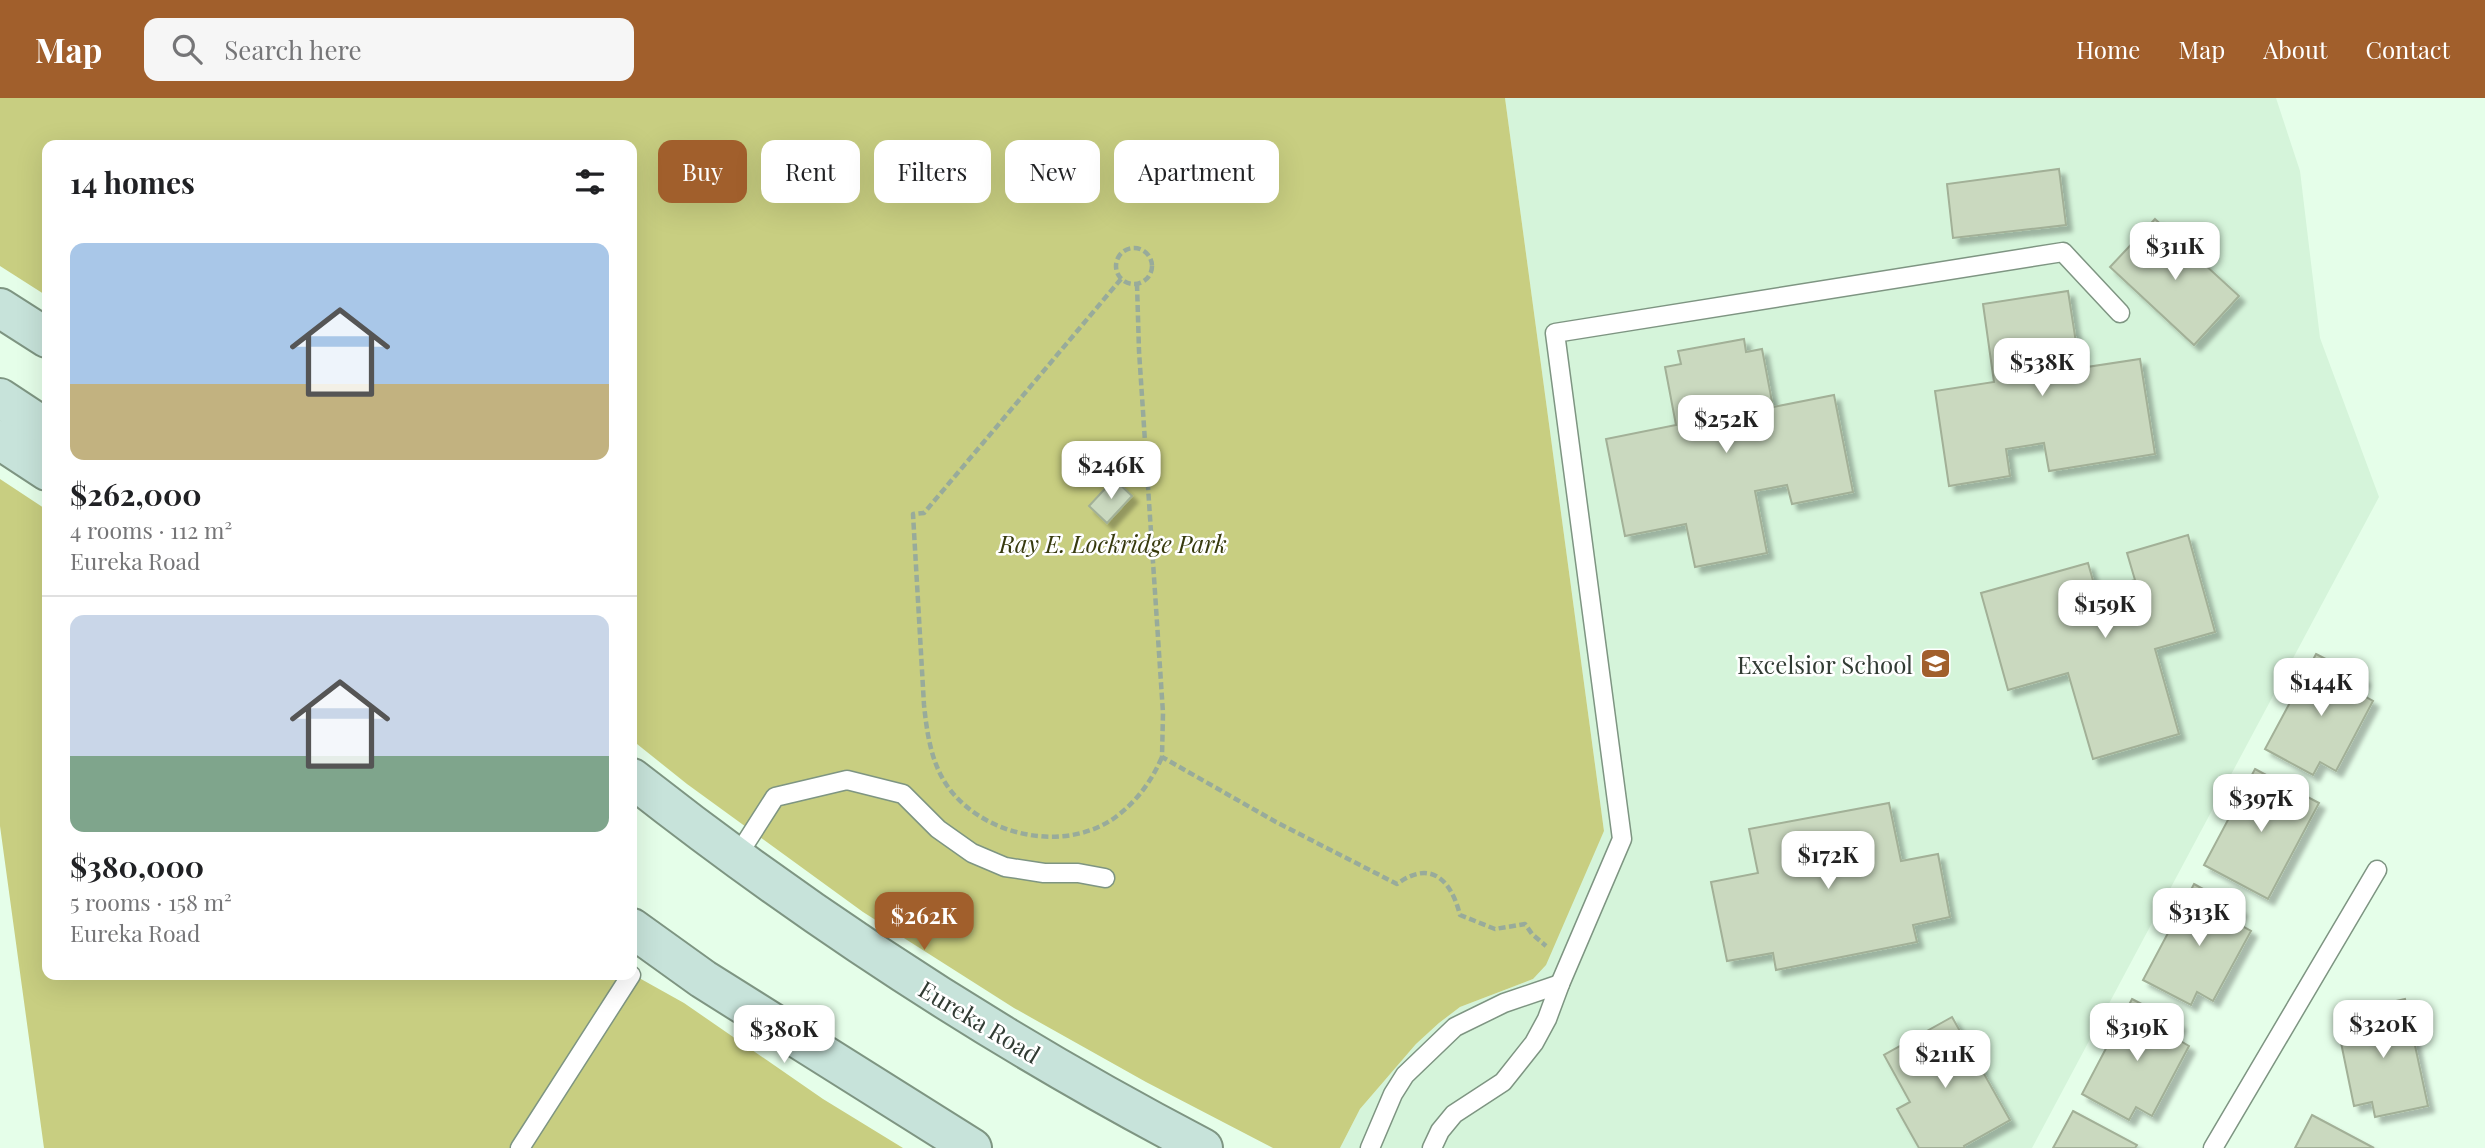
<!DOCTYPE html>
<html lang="en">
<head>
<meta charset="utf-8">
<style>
  :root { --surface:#fff; --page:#f6f6f6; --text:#202124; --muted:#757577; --line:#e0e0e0; --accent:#a15f2c }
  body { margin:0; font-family:"Playfair Display",serif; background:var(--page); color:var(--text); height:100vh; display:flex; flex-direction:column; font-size:26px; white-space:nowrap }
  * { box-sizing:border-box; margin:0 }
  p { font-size:23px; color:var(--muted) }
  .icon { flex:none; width:38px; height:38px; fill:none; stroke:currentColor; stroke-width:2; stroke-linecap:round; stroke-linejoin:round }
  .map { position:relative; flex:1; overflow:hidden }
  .details { position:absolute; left:42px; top:42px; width:595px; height:840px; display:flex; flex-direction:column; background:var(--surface); border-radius:14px; box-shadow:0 7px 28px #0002 }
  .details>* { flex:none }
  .hud { position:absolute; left:658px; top:42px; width:665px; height:63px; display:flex; gap:14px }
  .price { position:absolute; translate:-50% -60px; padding:0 16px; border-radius:14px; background:#fff; color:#222; font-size:23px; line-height:46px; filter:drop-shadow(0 2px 4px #0008) }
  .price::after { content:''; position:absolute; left:50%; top:42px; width:21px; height:16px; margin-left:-10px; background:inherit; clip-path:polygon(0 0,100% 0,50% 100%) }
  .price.active { background:var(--accent); color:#fff }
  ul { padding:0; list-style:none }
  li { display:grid; align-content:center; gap:14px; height:371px; padding:0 28px }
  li+li { border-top:2px solid var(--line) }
  li span { display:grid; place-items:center; height:217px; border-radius:14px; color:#555 }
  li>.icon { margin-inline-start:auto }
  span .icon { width:126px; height:126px; fill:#fffc; stroke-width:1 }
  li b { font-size:30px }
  h2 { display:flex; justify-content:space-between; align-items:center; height:84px; padding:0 28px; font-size:30px }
  .tag { padding:0 24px; border-radius:14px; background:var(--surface); box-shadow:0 7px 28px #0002; font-size:24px; line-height:63px }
  .tag.active { background:var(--accent); color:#fff }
  header { display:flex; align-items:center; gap:42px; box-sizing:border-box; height:98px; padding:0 35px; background:var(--accent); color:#fff }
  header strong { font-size:33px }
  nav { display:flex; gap:38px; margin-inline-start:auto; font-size:24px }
  .search { width:490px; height:63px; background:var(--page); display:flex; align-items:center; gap:18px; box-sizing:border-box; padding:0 24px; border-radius:14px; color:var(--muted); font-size:26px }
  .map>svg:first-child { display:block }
  .built { fill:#d5f4da }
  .green { fill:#c8ce81 }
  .building { fill:#cad9bf; stroke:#a2b097; stroke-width:2; filter:url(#shadow) }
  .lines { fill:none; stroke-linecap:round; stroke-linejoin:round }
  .service-casing { stroke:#7e9582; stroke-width:21 }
  .secondary-casing { stroke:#7e9582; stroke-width:42 }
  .path { stroke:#98ab9b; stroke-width:4.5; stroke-dasharray:7 3.5; stroke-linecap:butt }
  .service { stroke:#fff; stroke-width:18 }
  .secondary { stroke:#c7e3da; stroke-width:38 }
  .labels { text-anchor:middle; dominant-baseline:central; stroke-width:5; stroke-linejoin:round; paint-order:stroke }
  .park-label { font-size:24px; font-style:italic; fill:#373a0e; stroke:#fff }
  .poi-label { font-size:24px; fill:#313b33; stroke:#fff; text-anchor:end }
  .street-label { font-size:24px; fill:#313b33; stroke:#fff }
</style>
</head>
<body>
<header>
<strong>Map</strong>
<div class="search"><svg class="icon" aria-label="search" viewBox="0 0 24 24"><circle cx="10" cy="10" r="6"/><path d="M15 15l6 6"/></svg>Search here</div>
<nav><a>Home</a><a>Map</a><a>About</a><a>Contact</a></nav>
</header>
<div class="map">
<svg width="2485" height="1050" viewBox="0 0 2485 1050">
  <defs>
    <filter id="shadow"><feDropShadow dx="6" dy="6" stdDeviation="2" flood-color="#0004"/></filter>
  </defs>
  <rect width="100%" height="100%" fill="#e5fee9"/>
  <path class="built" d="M1505,0H2276L2300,73L2320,240L2379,399L2032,1050H1340L1360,1011L1416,946L1439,925L1460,909L1533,881L1604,733Z"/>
  <g class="green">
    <path d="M0,0H1505L1604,733L1546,867L1533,881L1460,909L1439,925L1416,946L1360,1011L1340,1050H1273L1146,984L1014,910L863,814L687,686L632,642V47H47V198L0,168Z"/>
    <path d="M0,381L47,412V877L632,876L684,905L823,1001L903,1050H44L0,728Z"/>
  </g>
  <g class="building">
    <path d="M2059,71L2066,127L1953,140L1947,86Z"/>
    <path d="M2155,121L2239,198L2194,247L2110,169Z"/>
    <path d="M2068,193L2080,270L2140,261L2155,356L2049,373L2044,345L2006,351L2010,378L1949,388L1935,293L1994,284L1983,206Z"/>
    <path d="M1744,241L1746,254L1762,251L1773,309L1834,297L1853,394L1792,406L1787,387L1755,393L1767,455L1695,469L1686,426L1625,438L1606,341L1676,327L1665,269L1681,266L1678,253Z"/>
    <path d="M1114,381L1132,398L1107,425L1089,408Z"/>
    <path d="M2188,437L2215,534L2155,551L2179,636L2093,661L2068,575L2008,592L1981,495L2088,465L2096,493L2135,482L2127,455Z"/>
    <path d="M2316,556L2364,581L2357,594L2373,603L2336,673L2320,664L2313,677L2265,651Z"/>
    <path d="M2255,671L2319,705L2268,801L2204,767Z"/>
    <path d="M1889,705L1901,763L1938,756L1950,819L1913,827L1917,844L1776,872L1773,855L1727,863L1711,784L1758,775L1749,731Z"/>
    <path d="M2194,786L2241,812L2235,824L2251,833L2213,903L2197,894L2191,907L2143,882Z"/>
    <path d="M2132,901L2180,926L2174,939L2189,948L2152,1018L2136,1009L2129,1022L2082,996Z"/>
    <path d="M2405,901L2428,1008L2375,1019L2372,1004L2354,1008L2338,930L2355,927L2352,913Z"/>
    <path d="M1952,919L2010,1022L1964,1048L1965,1050H1919L1897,1011L1910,1004L1884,957Z"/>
    <path d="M2073,1013L2137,1047L2135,1050H2053Z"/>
    <path d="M2312,1017L2374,1050H2295Z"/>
  </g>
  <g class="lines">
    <defs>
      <g id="service">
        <path d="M736,760L775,699L847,682L903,696L938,731L972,755L1005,769L1044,775H1078L1105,780"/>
        <path d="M520,1050L631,877"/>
        <path d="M1370,1050L1393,996L1405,977L1455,929L1504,905L1560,886"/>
        <path d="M1432,1050L1440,1033L1454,1016L1503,984L1534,945L1547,921L1560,886L1622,741L1555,235L2063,154L2120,215"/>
        <path d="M2213,1050L2377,772"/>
      </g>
      <g id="secondary">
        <path d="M0,210L47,240"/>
        <path d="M0,300L47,331"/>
        <path d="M0,342L47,373"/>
        <path d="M632,680C811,821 1000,944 1203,1050"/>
        <path d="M632,830L703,881L972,1050"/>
      </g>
    </defs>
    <use href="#service" class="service-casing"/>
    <use href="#secondary" class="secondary-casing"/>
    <g class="path">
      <circle cx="1134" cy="168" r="18"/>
      <path d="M1121,181L924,415L913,416L924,607C927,635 931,665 948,689C984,739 1067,756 1117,718C1138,702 1152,682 1162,659"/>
      <path d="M1137,186L1139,253L1163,615L1162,659L1276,724L1397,786C1431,761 1451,782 1460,817L1495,831L1525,826L1532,836L1546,848"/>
    </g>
    <use href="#service" class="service"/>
    <use href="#secondary" class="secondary"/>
  </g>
  <defs>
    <symbol id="school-square" viewBox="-11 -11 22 22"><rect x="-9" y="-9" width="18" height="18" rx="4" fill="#a15f2c" stroke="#fff"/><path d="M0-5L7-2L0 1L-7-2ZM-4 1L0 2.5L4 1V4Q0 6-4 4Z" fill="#fff"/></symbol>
  </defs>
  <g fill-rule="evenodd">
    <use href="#school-square" x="1918" y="548" width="35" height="35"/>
  </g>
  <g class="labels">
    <g class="park-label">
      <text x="1113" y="445">Ray E. Lockridge Park</text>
    </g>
    <g class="poi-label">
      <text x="1913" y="566">Excelsior School</text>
    </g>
    <g class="street-label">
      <text transform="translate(980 923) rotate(31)">Eureka Road</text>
    </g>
  </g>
</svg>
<b class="price" style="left:2175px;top:184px">$311K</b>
<b class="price" style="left:2042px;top:300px">$538K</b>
<b class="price" style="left:1726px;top:357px">$252K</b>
<b class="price" style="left:1111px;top:403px">$246K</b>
<b class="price" style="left:2105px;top:542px">$159K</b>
<b class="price" style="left:2321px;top:620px">$144K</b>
<b class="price" style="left:2261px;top:736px">$397K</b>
<b class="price" style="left:1828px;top:793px">$172K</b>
<b class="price" style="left:2199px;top:850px">$313K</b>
<b class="price active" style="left:924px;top:854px">$262K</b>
<b class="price" style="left:2383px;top:962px">$320K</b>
<b class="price" style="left:2137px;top:965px">$319K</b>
<b class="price" style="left:784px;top:967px">$380K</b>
<b class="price" style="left:1945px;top:992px">$211K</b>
<div class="hud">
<a class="tag active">Buy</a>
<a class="tag">Rent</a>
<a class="tag">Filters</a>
<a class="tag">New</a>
<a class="tag">Apartment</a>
</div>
<section class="details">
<h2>14 homes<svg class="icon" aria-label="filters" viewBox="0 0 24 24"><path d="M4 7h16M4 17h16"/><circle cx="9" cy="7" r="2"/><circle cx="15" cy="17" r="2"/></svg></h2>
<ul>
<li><span style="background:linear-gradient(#a9c7e8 65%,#c2b280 0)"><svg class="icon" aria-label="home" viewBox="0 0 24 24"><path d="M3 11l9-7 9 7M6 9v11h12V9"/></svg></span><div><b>$262,000</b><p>4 rooms · 112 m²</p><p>Eureka Road</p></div></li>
<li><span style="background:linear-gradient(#c9d6e8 65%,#7fa58c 0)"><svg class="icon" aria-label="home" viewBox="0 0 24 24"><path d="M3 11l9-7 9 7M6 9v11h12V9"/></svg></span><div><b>$380,000</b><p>5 rooms · 158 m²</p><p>Eureka Road</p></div></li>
</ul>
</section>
</div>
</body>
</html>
